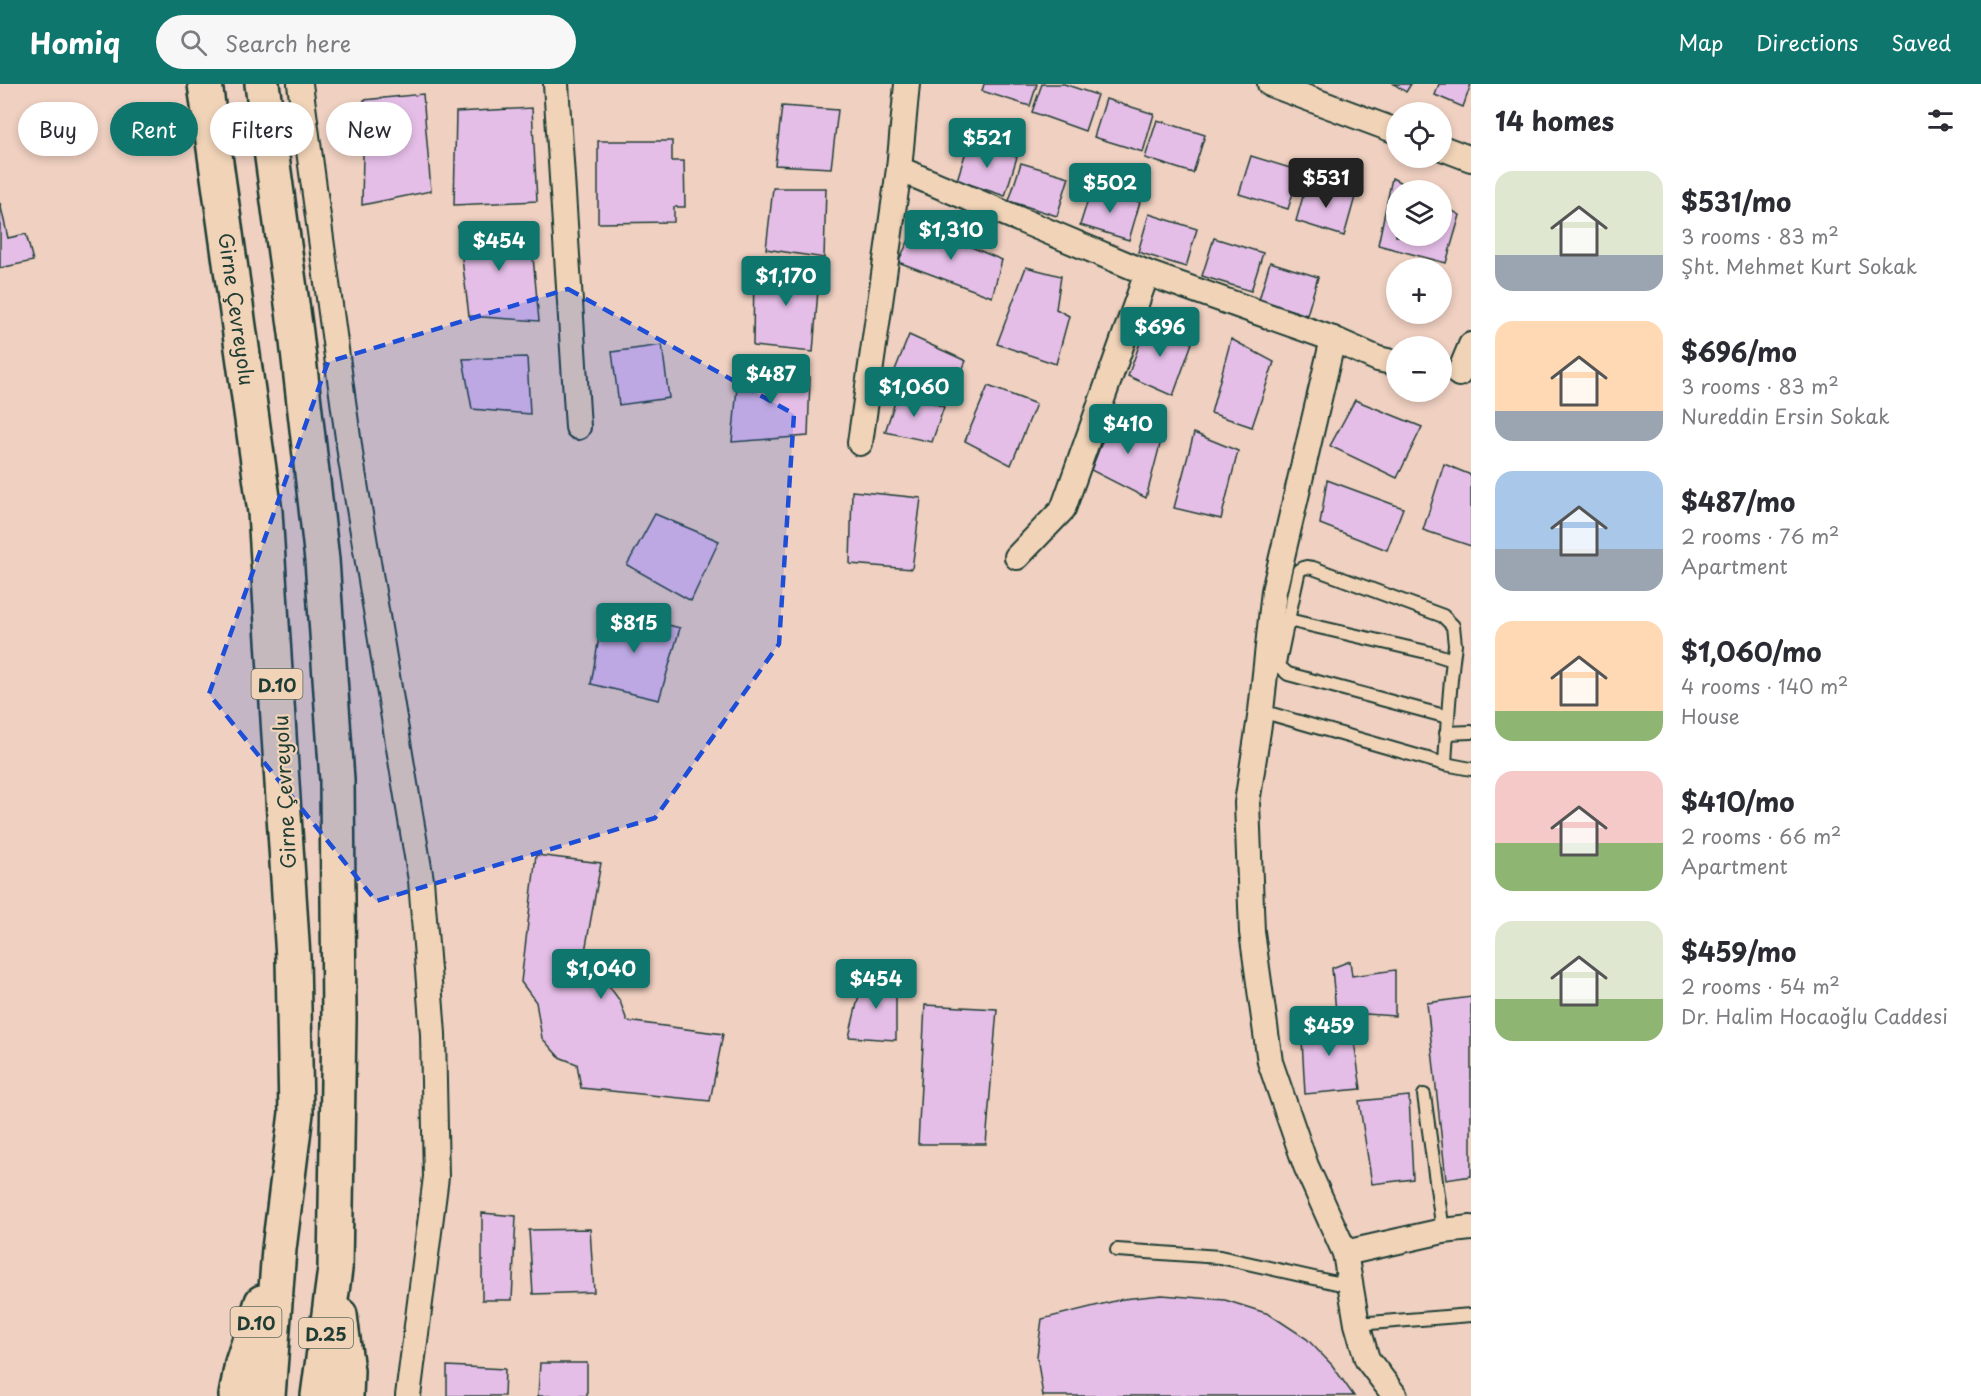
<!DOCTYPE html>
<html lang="en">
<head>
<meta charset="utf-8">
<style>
  :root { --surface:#fff; --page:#f7f7f7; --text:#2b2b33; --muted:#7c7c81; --accent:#0f766e }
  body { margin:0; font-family:"Playpen Sans",sans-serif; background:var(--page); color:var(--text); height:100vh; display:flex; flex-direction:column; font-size:22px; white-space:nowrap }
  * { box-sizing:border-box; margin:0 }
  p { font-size:20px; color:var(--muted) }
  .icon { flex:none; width:33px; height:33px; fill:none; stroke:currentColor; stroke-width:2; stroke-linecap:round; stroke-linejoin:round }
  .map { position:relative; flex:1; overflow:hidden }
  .sheet { display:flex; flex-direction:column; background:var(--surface); width:510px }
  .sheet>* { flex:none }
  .hud { position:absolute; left:18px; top:18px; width:570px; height:54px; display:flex; gap:12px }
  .fabs { position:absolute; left:1386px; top:18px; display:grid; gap:12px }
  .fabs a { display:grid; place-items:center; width:66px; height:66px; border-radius:50%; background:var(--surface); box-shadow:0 3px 9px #0003; font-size:30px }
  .price { position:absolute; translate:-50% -51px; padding:0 14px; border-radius:6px; background:var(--accent); color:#fff; font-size:20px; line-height:39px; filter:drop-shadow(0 2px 3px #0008) }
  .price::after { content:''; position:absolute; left:50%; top:36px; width:18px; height:14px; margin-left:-9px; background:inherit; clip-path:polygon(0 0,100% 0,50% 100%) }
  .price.selected { background:#222; color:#fff }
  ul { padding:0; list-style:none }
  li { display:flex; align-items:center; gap:18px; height:150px; padding:0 24px }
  li span { display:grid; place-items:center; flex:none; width:168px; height:120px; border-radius:18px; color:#555 }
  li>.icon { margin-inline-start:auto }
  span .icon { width:72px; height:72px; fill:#fffc; stroke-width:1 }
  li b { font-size:26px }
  h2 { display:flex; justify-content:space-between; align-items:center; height:72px; padding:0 24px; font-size:26px }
  .tag { padding:0 21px; border-radius:27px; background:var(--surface); box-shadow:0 3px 9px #0003; font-size:21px; line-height:54px }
  .tag.selected { background:var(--accent); color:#fff }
  header { display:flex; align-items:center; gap:36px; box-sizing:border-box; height:84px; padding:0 30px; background:var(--accent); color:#fff }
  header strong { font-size:28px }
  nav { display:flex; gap:33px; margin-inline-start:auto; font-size:21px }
  .search { width:420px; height:54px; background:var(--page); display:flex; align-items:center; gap:15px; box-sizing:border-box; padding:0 21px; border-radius:33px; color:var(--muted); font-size:22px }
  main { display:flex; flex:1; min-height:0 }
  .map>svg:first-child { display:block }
  .building { fill:#e5bee7; stroke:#1f3d34; stroke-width:1.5 }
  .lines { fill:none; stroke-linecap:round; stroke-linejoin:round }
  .service-casing { stroke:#1f3d34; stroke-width:16 }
  .minor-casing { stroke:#1f3d34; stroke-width:28 }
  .trunk-casing { stroke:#1f3d34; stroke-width:38 }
  .service { stroke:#f1d4b8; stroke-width:12 }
  .minor { stroke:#f1d4b8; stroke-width:24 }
  .trunk { stroke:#f1d4b8; stroke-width:33 }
  .marked { fill:#1d4ed8; fill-opacity:0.2; stroke:#1d4ed8; stroke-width:4.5; stroke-dasharray:12 8; stroke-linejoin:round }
  .labels { text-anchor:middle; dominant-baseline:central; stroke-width:4.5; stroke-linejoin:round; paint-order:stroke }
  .shield { fill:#f1d4b8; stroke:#5e6a5c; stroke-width:1.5 }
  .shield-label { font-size:18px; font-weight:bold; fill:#1f3d34 }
  .street-label { font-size:20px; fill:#1f3d34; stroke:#f1d4b8 }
</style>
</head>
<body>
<header>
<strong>Homiq</strong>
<div class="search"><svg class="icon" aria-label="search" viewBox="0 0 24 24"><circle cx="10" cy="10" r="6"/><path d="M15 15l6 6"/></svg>Search here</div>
<nav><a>Map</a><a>Directions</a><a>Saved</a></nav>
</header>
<main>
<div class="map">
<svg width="1471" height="1312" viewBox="0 0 1471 1312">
  <rect width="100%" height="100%" fill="#efd0c1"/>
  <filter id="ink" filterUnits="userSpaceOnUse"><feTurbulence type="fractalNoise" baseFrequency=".0167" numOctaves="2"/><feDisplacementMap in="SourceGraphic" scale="12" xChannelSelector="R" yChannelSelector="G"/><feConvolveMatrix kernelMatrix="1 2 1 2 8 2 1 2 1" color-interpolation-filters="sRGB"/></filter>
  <g filter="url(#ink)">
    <g class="building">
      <path d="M984,0H1037L1030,22L982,7Z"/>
      <path d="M1042,0H1064L1097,11L1085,47L1032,28Z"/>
      <path d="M1394,0H1411L1406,8Z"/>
      <path d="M1439,0H1471L1463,23L1435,11Z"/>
      <path d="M423,10L431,107L362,121L364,16Z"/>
      <path d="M1106,15L1154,30L1143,68L1094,53Z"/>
      <path d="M782,22L838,26L831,84L775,81Z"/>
      <path d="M532,24L537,117L454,121L456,28Z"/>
      <path d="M1157,36L1205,51L1193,89L1145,74Z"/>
      <path d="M598,57H672V77H684L685,123H674V138L598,139Z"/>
      <path d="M969,58L1017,73L1005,112L957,96Z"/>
      <path d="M1251,72L1300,87L1288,125L1239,110Z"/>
      <path d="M1021,79L1069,93L1057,132L1009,117Z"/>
      <path d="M1392,94L1415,106H1396V152H1442V121L1460,131L1446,179L1378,161Z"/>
      <path d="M1307,98L1355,113L1344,152L1296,137Z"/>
      <path d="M1092,103L1140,118L1129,156L1080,141Z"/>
      <path d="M773,104H826L824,174L766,165Z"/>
      <path d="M0,119L8,154L26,150L33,177L0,184Z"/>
      <path d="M1149,130L1197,145L1186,183L1138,168Z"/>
      <path d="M917,140L1002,176L992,213L898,178Z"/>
      <path d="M530,141L539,237L469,232L458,142Z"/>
      <path d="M1214,154L1263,169L1251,207L1202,192Z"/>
      <path d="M1270,178L1318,193L1307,231L1259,216Z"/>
      <path d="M820,181L813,268L753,262L754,183Z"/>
      <path d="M1026,183L1061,192L1056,225L1069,232L1056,280L997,260Z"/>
      <path d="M1149,234L1192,259L1173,312L1128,292Z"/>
      <path d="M909,251L966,277L951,312L893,291Z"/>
      <path d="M1231,255L1274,278L1252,343L1211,329Z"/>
      <path d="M662,261L669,314L619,321L612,268Z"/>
      <path d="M527,273L530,330L472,325L463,275Z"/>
      <path d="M739,282L810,293L808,352L732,358Z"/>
      <path d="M988,302L1036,320L1011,381L965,357Z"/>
      <path d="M899,306L944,323L932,358L885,348Z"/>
      <path d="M1355,316L1422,343L1397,394L1330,362Z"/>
      <path d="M1113,330L1162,353L1146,414L1091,386Z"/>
      <path d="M1194,349L1238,367L1221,435L1174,424Z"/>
      <path d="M1444,380L1471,391V462L1423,446Z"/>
      <path d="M1327,396L1403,424L1387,466L1320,440Z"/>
      <path d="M852,407L921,414L912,485L850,480Z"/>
      <path d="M655,430L719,457L691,517L627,481Z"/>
      <path d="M604,524L680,544L659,616L591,600Z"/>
      <path d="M536,771L601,779L582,884L594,889L609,902L620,917L627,937L723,950L710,1017L581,1004L577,980L559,973L542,954L536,918L521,898Z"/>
      <path d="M1350,877L1352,892L1395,886V932L1336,928L1332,884Z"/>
      <path d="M863,894L896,895V956L849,953Z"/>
      <path d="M1471,913V1092L1446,1096L1427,919Z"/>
      <path d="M925,921L997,925L986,1060H918Z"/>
      <path d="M1351,936L1361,1005L1305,1010L1301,938Z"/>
      <path d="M1409,1012L1413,1095L1372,1100L1359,1017Z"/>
      <path d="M482,1129L516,1132L512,1216H482Z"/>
      <path d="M590,1145L594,1208L533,1210L529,1146Z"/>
      <path d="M1162,1211L1225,1216L1269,1230L1307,1255L1332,1281L1354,1312H1043L1037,1272L1042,1235L1123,1215Z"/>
      <path d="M540,1279H587V1312H538Z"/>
      <path d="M447,1282L505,1285L504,1312H447Z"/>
    </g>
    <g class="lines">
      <defs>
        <g id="service">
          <path d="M1288,536L1299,486L1306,483L1313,484L1443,532L1453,542L1455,561L1453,576"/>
          <path d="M1261,627L1445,680L1471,685"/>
          <path d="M1446,649L1471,648"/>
          <path d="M1445,680C1447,645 1449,611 1453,576L1431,569L1288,536L1279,579L1281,584L1288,590L1448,633"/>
          <path d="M1424,1011L1443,1147"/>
          <path d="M1117,1166L1220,1173L1350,1202"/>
          <path d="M1357,1240L1471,1231"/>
        </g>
        <g id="minor">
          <path d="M300,0L351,376L421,796L433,950L436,1093L408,1312"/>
          <path d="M556,0L578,343"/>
          <path d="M1270,0L1396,47"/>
          <path d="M1442,64L1471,75"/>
          <path d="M899,85L1147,189L1333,255L1378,275L1396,279"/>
          <path d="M1333,255L1274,507L1261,627L1247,719L1252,848L1270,978L1306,1082L1345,1169L1357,1240L1367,1275L1395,1312"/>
          <path d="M1459,290L1471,261"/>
          <path d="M860,359L899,85L907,0"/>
          <path d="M1017,473L1063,425L1147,189"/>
          <path d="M1345,1169L1443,1147L1471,1144"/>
        </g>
        <g id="trunk">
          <path d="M205,0L265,428L293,874L296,1029L279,1165L268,1312"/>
          <path d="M262,0L296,249L322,476L337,696L339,935L335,1185L318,1312"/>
          <path d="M340,1231L347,1287L346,1312"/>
          <path d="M236,1312L242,1279L262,1218"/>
        </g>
      </defs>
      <use href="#service" class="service-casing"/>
      <use href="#minor" class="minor-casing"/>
      <use href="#trunk" class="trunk-casing"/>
      <use href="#service" class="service"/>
      <use href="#minor" class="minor"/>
      <use href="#trunk" class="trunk"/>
    </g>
  </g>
  <path class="marked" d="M568,205L794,330L779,560L655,734L376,817L209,610L328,278Z"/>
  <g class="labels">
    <g class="shield">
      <rect x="251.5" y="585" width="51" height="30" rx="4.5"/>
      <rect x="230.5" y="1223" width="51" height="30" rx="4.5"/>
      <rect x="299" y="1234" width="54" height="30" rx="4.5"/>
    </g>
    <g class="shield-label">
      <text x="277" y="600">D.10</text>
      <text x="256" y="1238">D.10</text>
      <text x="326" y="1249">D.25</text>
    </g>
    <g class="street-label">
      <text transform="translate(237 225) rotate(82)">Girne Çevreyolu</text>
      <text transform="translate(284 708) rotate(-93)">Girne Çevreyolu</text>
    </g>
  </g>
</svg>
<div class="fabs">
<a><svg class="icon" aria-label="locate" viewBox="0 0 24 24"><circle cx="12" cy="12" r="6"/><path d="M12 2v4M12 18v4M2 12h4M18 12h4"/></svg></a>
<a><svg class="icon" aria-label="layers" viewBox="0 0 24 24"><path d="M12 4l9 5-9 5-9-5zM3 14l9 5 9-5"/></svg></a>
<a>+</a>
<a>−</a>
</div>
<b class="price" style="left:987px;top:85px">$521</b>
<b class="price selected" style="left:1326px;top:125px">$531</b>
<b class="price" style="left:1110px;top:130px">$502</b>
<b class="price" style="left:951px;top:177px">$1,310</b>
<b class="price" style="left:499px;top:188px">$454</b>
<b class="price" style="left:786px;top:223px">$1,170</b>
<b class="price" style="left:1160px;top:274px">$696</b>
<b class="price" style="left:771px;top:321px">$487</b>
<b class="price" style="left:914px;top:334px">$1,060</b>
<b class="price" style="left:1128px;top:371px">$410</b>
<b class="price" style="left:634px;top:570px">$815</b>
<b class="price" style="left:601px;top:916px">$1,040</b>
<b class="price" style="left:876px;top:926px">$454</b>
<b class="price" style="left:1329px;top:973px">$459</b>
<div class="hud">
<a class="tag">Buy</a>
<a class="tag selected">Rent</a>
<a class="tag">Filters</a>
<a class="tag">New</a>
</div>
</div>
<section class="sheet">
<h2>14 homes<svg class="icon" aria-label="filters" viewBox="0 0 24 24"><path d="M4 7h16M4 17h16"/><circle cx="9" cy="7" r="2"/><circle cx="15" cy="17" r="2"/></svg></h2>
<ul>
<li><span style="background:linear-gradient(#dfe7d0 70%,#9aa5b1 0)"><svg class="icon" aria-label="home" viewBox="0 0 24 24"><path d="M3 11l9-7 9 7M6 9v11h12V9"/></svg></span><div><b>$531/mo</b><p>3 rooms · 83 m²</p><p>Şht. Mehmet Kurt Sokak</p></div></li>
<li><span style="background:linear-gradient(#ffd9b3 75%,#9aa5b1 0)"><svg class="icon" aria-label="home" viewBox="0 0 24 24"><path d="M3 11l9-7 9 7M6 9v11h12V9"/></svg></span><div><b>$696/mo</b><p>3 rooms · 83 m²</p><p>Nureddin Ersin Sokak</p></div></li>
<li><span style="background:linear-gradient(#a9c7e8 65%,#9aa5b1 0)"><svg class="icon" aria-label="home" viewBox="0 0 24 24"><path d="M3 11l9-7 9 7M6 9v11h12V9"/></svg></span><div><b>$487/mo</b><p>2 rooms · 76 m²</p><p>Apartment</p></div></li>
<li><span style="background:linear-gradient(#ffd9b3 75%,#8fb573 0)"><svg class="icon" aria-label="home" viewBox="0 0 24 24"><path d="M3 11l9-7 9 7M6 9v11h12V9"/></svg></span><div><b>$1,060/mo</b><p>4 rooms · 140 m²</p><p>House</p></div></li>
<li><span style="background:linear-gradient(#f6c9c9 60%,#8fb573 0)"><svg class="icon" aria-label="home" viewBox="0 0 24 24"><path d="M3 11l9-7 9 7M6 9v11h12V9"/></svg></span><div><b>$410/mo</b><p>2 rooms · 66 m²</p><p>Apartment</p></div></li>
<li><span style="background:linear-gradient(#dfe7d0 65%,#8fb573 0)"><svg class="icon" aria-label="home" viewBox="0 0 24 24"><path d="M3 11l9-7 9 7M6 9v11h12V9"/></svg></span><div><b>$459/mo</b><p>2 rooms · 54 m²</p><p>Dr. Halim Hocaoğlu Caddesi</p></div></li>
</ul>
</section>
</main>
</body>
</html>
